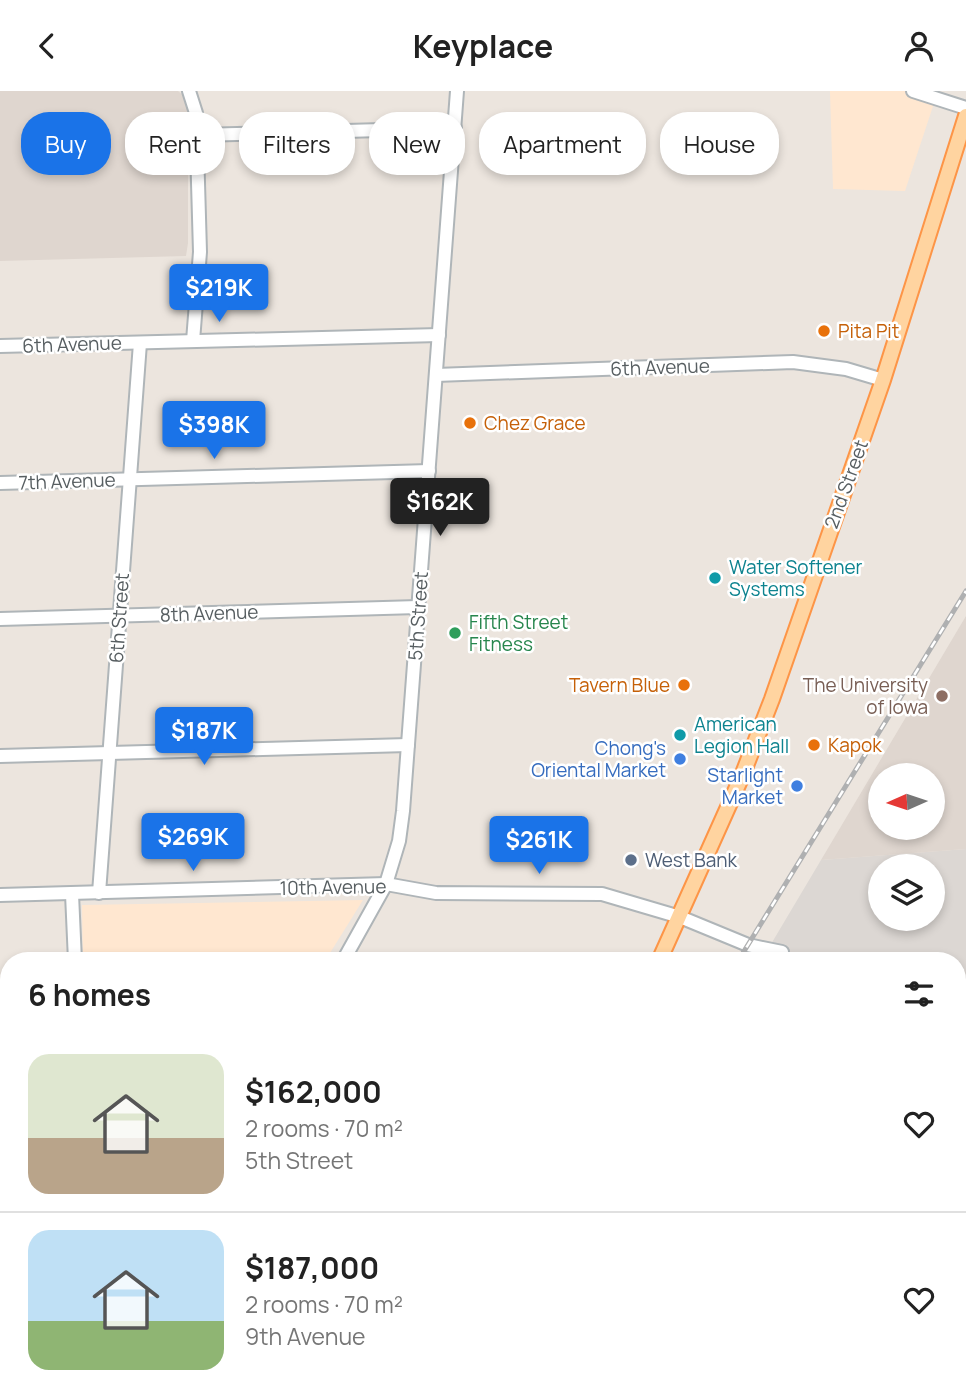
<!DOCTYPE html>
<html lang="en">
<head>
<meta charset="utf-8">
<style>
  :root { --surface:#fff; --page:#f2f2f2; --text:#222; --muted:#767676; --line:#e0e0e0; --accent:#1a73e8 }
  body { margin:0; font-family:Manrope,sans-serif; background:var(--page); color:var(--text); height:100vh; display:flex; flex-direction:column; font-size:26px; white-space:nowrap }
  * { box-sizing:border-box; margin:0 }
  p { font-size:23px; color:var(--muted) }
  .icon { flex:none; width:38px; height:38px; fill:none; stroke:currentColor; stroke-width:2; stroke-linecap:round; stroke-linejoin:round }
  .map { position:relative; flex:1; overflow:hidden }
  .side { position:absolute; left:0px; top:861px; width:966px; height:448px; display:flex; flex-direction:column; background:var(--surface); border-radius:28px 28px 0 0; box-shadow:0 4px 10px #0003 }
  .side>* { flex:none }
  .top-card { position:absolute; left:21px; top:21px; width:924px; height:63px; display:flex; gap:14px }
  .needle { width:46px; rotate:267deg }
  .tools { position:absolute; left:868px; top:672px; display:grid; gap:14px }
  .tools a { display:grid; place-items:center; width:77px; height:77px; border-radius:50%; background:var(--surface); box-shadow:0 4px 10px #0003; font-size:35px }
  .price { position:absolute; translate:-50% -60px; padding:0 16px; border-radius:7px; background:var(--accent); color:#fff; font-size:23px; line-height:46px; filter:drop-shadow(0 2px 4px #0008) }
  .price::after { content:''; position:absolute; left:50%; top:42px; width:21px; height:16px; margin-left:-10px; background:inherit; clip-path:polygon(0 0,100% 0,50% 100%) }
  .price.selected { background:#222; color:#fff }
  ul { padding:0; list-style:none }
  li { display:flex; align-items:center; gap:21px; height:175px; padding:0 28px }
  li+li { border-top:2px solid var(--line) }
  li span { display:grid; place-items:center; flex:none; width:196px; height:140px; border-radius:21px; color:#555 }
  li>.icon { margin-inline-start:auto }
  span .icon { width:84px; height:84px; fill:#fffc; stroke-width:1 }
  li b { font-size:30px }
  h2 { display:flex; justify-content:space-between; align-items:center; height:84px; padding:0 28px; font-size:30px }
  .chip { padding:0 24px; border-radius:28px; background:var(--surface); box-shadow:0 4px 10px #0003; font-size:24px; line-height:63px }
  .chip.selected { background:var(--accent); color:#fff }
  header { display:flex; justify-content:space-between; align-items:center; height:91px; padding:0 28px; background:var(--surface); font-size:32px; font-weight:700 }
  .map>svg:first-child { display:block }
  .commercial { fill:#ffe7d0 }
  .industrial { fill:#dcd7d3; fill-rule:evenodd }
  .education { fill:#dfd6cf; fill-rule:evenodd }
  .green { fill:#c5e7b7 }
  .water { fill:#9bf0ff }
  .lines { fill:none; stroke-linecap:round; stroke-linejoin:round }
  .stream { stroke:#9bf0ff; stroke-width:2.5 }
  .minor-casing { stroke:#afb5b8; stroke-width:16 }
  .major-casing { stroke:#fd9547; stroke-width:18 }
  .minor { stroke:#fff; stroke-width:12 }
  .major { stroke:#ffd4a0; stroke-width:14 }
  .rail-casing { stroke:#afb0b1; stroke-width:5 }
  .rail { stroke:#fff; stroke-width:2.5; stroke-dasharray:8; stroke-linecap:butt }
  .food-dot { fill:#e8710a; stroke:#fff; stroke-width:2.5 }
  .culture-dot { fill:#0f9aa8; stroke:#fff; stroke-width:2.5 }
  .leisure-dot { fill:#2e9e5b; stroke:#fff; stroke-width:2.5 }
  .education-dot { fill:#8d6e63; stroke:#fff; stroke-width:2.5 }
  .shop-dot { fill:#3f7fe0; stroke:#fff; stroke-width:2.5 }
  .service-dot { fill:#5c6f8a; stroke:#fff; stroke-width:2.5 }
  .labels { text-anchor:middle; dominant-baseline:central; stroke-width:5; stroke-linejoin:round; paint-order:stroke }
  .food-label { font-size:19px; fill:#c56008; stroke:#fff; text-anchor:start }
  .street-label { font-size:19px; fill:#575e61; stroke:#fff }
  .culture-label { font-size:19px; fill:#0d838f; stroke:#fff; text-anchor:start }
  .leisure-label { font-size:19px; fill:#27864d; stroke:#fff; text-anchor:start }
  .education-label { font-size:19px; fill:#785e54; stroke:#fff; text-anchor:end }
  .shop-label { font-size:19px; fill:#366cbe; stroke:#fff; text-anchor:end }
  .service-label { font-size:19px; fill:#4e5e75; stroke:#fff; text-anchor:start }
</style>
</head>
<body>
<header><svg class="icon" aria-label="back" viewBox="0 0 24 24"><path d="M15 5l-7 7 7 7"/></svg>Keyplace<svg class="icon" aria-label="person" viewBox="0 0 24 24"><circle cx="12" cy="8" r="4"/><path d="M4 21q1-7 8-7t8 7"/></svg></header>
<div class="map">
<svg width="966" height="1309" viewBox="0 0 966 1309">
  <rect width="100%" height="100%" fill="#ece5de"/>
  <g class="commercial">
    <path d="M830,0H938L905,100L833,98Z"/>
    <path d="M363,809L325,870H83L82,814Z"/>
    <path d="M0,1091H9V1300H71L65,1309H0Z"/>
  </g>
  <path class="industrial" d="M966,758V961L957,956V870H761L821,769ZM880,775H933V828H880Z"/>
  <g class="education">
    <path d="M0,0H178L185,6L188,25V152L186,165L0,170Z"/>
    <path d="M966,525V758L821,769ZM933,684V737H880V684Z"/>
  </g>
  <g class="green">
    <path d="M966,991V1173L957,1187V1006Z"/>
    <path d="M966,1232V1309H835L834,1300H957V1243Z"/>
    <path d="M478,1300H630L654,1309H473Z"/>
  </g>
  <g class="water">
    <path d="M966,1173V1232L957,1243V1187Z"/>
    <path d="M798,1300H834L835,1309H798Z"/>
  </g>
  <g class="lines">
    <path class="stream" d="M568,1300L587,1309"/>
    <defs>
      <g id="minor">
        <path d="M189,0L196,22L200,161L193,250"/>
        <path d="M913,0L966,17"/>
        <path d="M198,44L455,37"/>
        <path d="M0,255L439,244"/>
        <path d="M436,284L793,271L846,278L883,289"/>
        <path d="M0,392L429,380"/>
        <path d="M0,528L418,516"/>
        <path d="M0,665L408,654"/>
        <path d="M99,802L140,252"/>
        <path d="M72,803L75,870"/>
        <path d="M0,804L386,793L436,802L602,803L680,826L748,854L782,861"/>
        <path d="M343,870L386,793L399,750L403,720L457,0"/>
        <path d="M0,945L9,944"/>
        <path d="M79,1309L84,1300"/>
      </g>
      <g id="major">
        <path d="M659,870L742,685L772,608L883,289L966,25"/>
        <path d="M0,1079L9,1078"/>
        <path d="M387,1309L392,1300"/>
        <path d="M410,1309L416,1300"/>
      </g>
    </defs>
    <use href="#minor" class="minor-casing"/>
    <use href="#major" class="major-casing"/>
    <use href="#minor" class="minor"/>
    <use href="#major" class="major"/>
    <defs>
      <g id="rail">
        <path d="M738,870L966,500"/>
        <path d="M471,1309L477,1300"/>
      </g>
    </defs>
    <use href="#rail" class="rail-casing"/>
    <use href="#rail" class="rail"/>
  </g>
  <g class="food-dot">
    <circle cx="824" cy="240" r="7"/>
    <circle cx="470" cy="332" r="7"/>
    <circle cx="684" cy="594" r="7"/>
    <circle cx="814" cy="654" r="7"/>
  </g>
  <g class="culture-dot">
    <circle cx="715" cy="487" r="7"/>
    <circle cx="680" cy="644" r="7"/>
  </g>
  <circle class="leisure-dot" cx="455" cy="542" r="7"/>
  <circle class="education-dot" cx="942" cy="605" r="7"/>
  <g class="shop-dot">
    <circle cx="680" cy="668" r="7"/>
    <circle cx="797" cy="695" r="7"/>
  </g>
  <circle class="service-dot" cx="631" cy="769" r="7"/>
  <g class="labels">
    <g class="food-label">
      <text x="838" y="240">Pita Pit</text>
      <text x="484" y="332">Chez Grace</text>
      <text x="670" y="594" text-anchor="end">Tavern Blue</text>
      <text x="828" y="654">Kapok</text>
    </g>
    <g class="street-label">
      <text transform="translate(72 253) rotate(-2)">6th Avenue</text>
      <text transform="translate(660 276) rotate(-2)">6th Avenue</text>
      <text transform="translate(67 390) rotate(-2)">7th Avenue</text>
      <text transform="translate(846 393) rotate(-70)">2nd Street</text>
      <text transform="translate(209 522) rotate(-2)">8th Avenue</text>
      <text transform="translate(418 525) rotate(-86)">5th Street</text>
      <text transform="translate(119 527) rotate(-86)">6th Street</text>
      <text transform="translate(333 796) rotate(-1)">10th Avenue</text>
    </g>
    <g class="culture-label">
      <text x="729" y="476">Water Softener<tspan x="729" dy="22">Systems</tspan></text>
      <text x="694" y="633">American<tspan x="694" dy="22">Legion Hall</tspan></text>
    </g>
    <g class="leisure-label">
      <text x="469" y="531">Fifth Street<tspan x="469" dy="22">Fitness</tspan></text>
    </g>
    <g class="education-label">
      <text x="928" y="594">The University<tspan x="928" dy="22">of Iowa</tspan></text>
    </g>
    <g class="shop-label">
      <text x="666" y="657">Chong's<tspan x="666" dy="22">Oriental Market</tspan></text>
      <text x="783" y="684">Starlight<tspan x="783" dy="22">Market</tspan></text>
    </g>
    <g class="service-label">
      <text x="645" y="769">West Bank</text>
    </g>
  </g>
</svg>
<div class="tools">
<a><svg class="needle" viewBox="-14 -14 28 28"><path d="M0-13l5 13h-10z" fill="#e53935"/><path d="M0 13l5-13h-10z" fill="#767676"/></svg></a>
<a><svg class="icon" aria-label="layers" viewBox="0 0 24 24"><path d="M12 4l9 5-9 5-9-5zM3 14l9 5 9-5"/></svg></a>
</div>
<b class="price" style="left:219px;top:233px">$219K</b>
<b class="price" style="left:214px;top:370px">$398K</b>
<b class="price selected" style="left:440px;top:447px">$162K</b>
<b class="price" style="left:204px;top:676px">$187K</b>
<b class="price" style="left:193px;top:782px">$269K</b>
<b class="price" style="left:539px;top:785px">$261K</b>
<div class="top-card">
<a class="chip selected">Buy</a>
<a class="chip">Rent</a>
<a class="chip">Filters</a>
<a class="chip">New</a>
<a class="chip">Apartment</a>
<a class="chip">House</a>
</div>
<section class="side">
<h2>6 homes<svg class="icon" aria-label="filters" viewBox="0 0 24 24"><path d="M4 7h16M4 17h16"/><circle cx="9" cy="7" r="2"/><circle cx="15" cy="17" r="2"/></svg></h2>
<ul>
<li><span style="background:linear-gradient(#dfe7d0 60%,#b9a48a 0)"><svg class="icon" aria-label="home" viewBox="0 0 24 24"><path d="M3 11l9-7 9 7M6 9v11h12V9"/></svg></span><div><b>$162,000</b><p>2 rooms · 70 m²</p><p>5th Street</p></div><svg class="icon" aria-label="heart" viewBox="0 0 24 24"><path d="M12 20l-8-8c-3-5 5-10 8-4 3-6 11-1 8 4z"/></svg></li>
<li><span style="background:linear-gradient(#bfe0f5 65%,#8fb573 0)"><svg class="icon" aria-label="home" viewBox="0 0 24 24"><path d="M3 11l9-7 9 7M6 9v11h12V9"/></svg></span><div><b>$187,000</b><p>2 rooms · 70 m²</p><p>9th Avenue</p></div><svg class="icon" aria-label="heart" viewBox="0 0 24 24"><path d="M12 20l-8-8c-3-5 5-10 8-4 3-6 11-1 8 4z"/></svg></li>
</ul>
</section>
</div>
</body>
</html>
